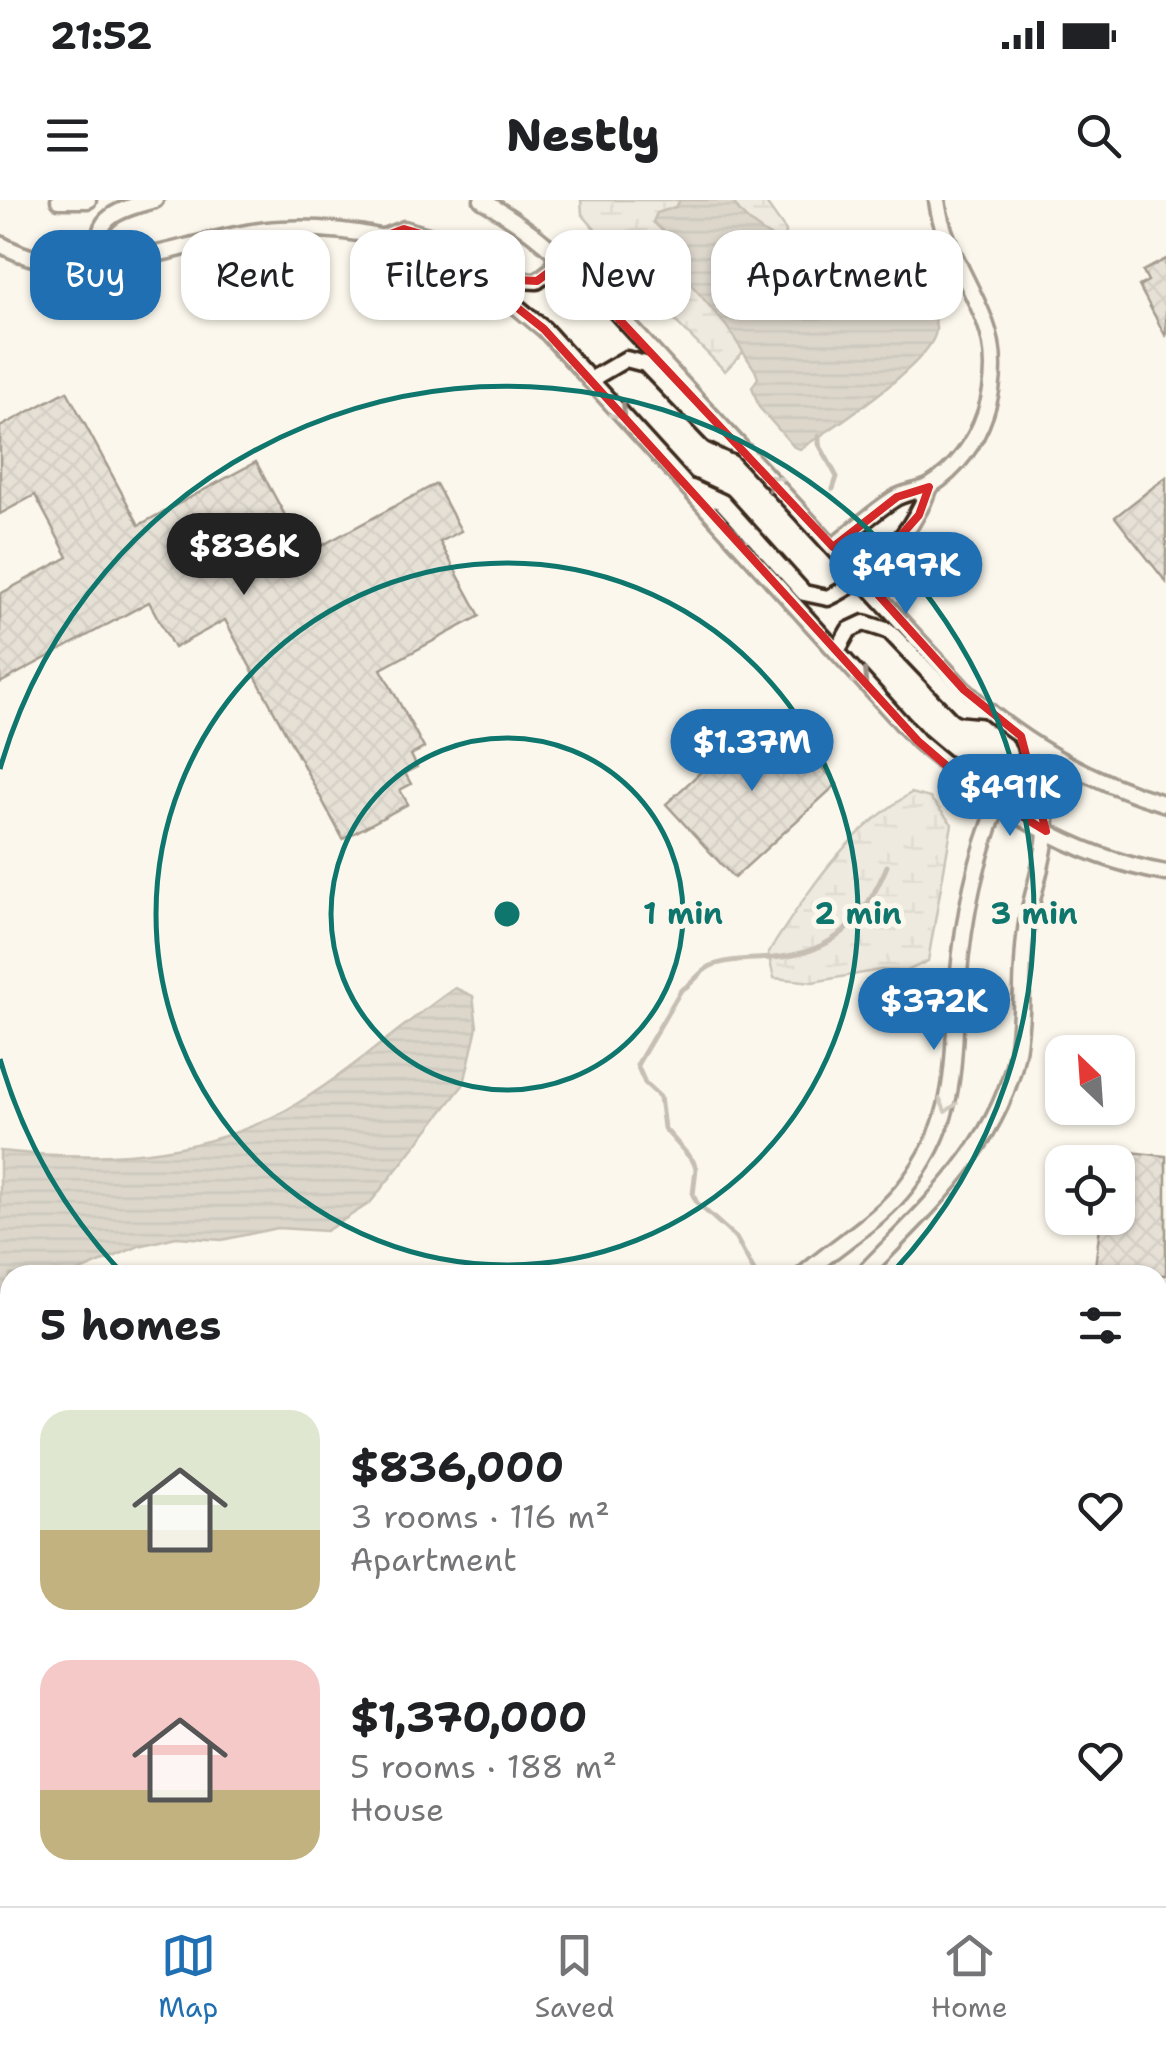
<!DOCTYPE html>
<html lang="en">
<head>
<meta charset="utf-8">
<style>
  :root { --surface:#fff; --page:#f2f2f2; --text:#202124; --muted:#757577; --line:#e0e0e0; --accent:#1f6fb2 }
  body { margin:0; font-family:"Shantell Sans",sans-serif; background:var(--page); color:var(--text); height:100vh; display:flex; flex-direction:column; font-size:38px; white-space:nowrap }
  * { box-sizing:border-box; margin:0 }
  p { font-size:32px; color:var(--muted) }
  .icon { flex:none; width:55px; height:55px; fill:none; stroke:currentColor; stroke-width:2; stroke-linecap:round; stroke-linejoin:round }
  .map { position:relative; flex:1; overflow:hidden }
  .side { position:absolute; left:0px; top:1065px; width:1168px; height:642px; display:flex; flex-direction:column; background:var(--surface); border-radius:30px 30px 0 0; box-shadow:0 2px 8px #0004 }
  .side>* { flex:none }
  .hud { position:absolute; left:30px; top:30px; width:1108px; height:90px; display:flex; gap:20px }
  .needle { width:65px; rotate:335deg }
  .tools { position:absolute; left:1045px; top:835px; display:grid; gap:20px }
  .tools a { display:grid; place-items:center; width:90px; height:90px; border-radius:20px; background:var(--surface); box-shadow:0 2px 8px #0004; font-size:50px }
  .price { position:absolute; translate:-50% -85px; padding:0 22px; border-radius:35px; background:var(--accent); color:#fff; font-size:32px; line-height:65px; filter:drop-shadow(0 2px 5px #0008) }
  .price::after { content:''; position:absolute; left:50%; top:60px; width:30px; height:22px; margin-left:-15px; background:inherit; clip-path:polygon(0 0,100% 0,50% 100%) }
  .price.selected { background:#222; color:#fff }
  ul { padding:0; list-style:none }
  li { display:flex; align-items:center; gap:30px; height:250px; padding:0 40px }
  li span { display:grid; place-items:center; flex:none; width:280px; height:200px; border-radius:30px; color:#555 }
  li>.icon { margin-inline-start:auto }
  span .icon { width:120px; height:120px; fill:#fffc; stroke-width:1 }
  li b { font-size:42px }
  h2 { display:flex; justify-content:space-between; align-items:center; height:120px; padding:0 40px; font-size:42px }
  .tag { padding:0 35px; border-radius:30px; background:var(--surface); box-shadow:0 2px 8px #0004; font-size:35px; line-height:90px }
  .tag.selected { background:var(--accent); color:#fff }
  .status { display:flex; justify-content:space-between; align-items:center; height:70px; padding:0 50px; background:var(--surface); direction:ltr }
  .status svg { height:28px; fill:currentColor }
  header { display:flex; justify-content:space-between; align-items:center; height:130px; padding:0 40px; background:var(--surface); font-size:45px; font-weight:800 }
  .tab-bar { display:flex; justify-content:space-around; align-items:center; height:140px; border-top:2px solid var(--line); background:var(--surface); font-size:28px; color:var(--muted) }
  .tab-bar a { display:grid; justify-items:center; gap:5px }
  .tab-bar .selected { color:var(--accent) }
  .map>svg:first-child { display:block }
  .forest { fill:url(#forest-crowns); stroke:#8d8276; stroke-width:2.5 }
  .wetland { fill:url(#wetland-marsh); stroke:#8d8276; stroke-width:2.5 }
  .water { fill:url(#water-rules); stroke:#85796d; stroke-width:2.5 }
  .lines { fill:none; stroke-linecap:round; stroke-linejoin:round }
  .stream { stroke:#85796d; stroke-width:5 }
  .building { fill:url(#building-cross-hatch); stroke:#3b2a1e; stroke-width:2.5 }
  .minor-casing { stroke:#3b2a1e; stroke-width:21 }
  .minor { stroke:#fbf7ec; stroke-width:14 }
  .oneway { stroke:#9b9085 }
  .marked { fill:none; stroke:#d62828; stroke-width:8; stroke-linejoin:round }
  .ring { fill:none; stroke:#0f766e; stroke-width:5 }
  .centre { fill:#0f766e; stroke:#fbf7ec; stroke-width:5 }
  .ring-label { font-size:30px; text-anchor:middle; font-weight:bold; fill:#0f766e; stroke:#fbf7ec; stroke-width:10; stroke-linejoin:round; paint-order:stroke }
</style>
</head>
<body>
<div class="status"><b>21:52</b><svg viewBox="0 0 49 12"><path d="M0 12V9h3v3zM5 12V6h3v6zM10 12V3h3v9zM15 12V0h3v12zM26 1h20v11H26zM47 4h2v5h-2z"/></svg></div>
<header><svg class="icon" aria-label="menu" viewBox="0 0 24 24"><path d="M4 6h16M4 12h16M4 18h16"/></svg>Nestly<svg class="icon" aria-label="search" viewBox="0 0 24 24"><circle cx="10" cy="10" r="6"/><path d="M15 15l6 6"/></svg></header>
<div class="map">
<svg width="1166" height="1706" viewBox="0 0 1166 1706">
  <defs>
    <pattern id="forest-crowns" width="20" height="18" patternUnits="userSpaceOnUse" patternTransform="scale(2.5)"><rect width="20" height="18" fill="#dfd9ce"/><path d="M2 6a3 3 0 1 1 6 0M12 15a3 3 0 1 1 6 0" fill="none" stroke="#c0bab0"/></pattern>
    <pattern id="wetland-marsh" width="20" height="14" patternUnits="userSpaceOnUse" patternTransform="scale(2.5)"><rect width="20" height="14" fill="#dfd9ce"/><path d="M1 5h8M5 5V1M11 12h8M15 12V8" fill="none" stroke="#c0bab0"/></pattern>
    <pattern id="water-rules" width="6" height="5" patternUnits="userSpaceOnUse" patternTransform="scale(2.5)"><rect width="6" height="5" fill="#b6aea2"/><path d="M0 2.5h6" fill="none" stroke="#958e83"/></pattern>
    <pattern id="building-cross-hatch" width="8" height="8" patternUnits="userSpaceOnUse" patternTransform="scale(2.5)"><rect width="8" height="8" fill="#ccc4b9"/><path d="M0 0l8 8M0 8l8-8" fill="none" stroke="#a79f96"/></pattern>
  </defs>
  <rect width="100%" height="100%" fill="#fbf7ec"/>
  <filter id="ink" filterUnits="userSpaceOnUse"><feTurbulence type="fractalNoise" baseFrequency=".01" numOctaves="2"/><feDisplacementMap in="SourceGraphic" scale="20" xChannelSelector="R" yChannelSelector="G"/><feConvolveMatrix kernelMatrix="1 2 1 2 8 2 1 2 1" color-interpolation-filters="sRGB"/></filter>
  <g filter="url(#ink)">
    <path class="forest" d="M757,1698H899L897,1706H760Z"/>
    <g class="wetland">
      <path d="M581,0H764L786,31L777,117L725,171L664,110L582,14Z"/>
      <path d="M911,593L930,598L952,624L928,761L907,771L880,770L813,782L774,778L768,753C813,685 841,637 911,593Z"/>
    </g>
    <g class="water">
      <path d="M680,0H733C744,30 804,57 835,55C854,53 870,39 889,38L897,43C902,53 902,63 905,73C913,92 934,104 936,127C940,158 827,232 800,249L794,247L759,207L752,187L758,178L755,170L727,127L691,84L676,55L674,41L653,22L657,13L676,7Z"/>
      <path d="M455,788L473,796L477,827L464,884L370,1003L326,1031L277,1028L222,1040L176,1037L139,1046L71,1075H10V1094L0,1095V951C96,961 199,958 286,910C346,876 398,827 455,788Z"/>
    </g>
    <g class="lines">
      <g class="stream">
        <path d="M819,236V244L837,277L833,289"/>
        <path d="M756,1075L736,1038L697,1003L693,995L696,968L693,961L664,928L660,897L645,883L637,865L681,790C694,784 698,772 711,766C728,759 754,759 773,758C834,753 864,721 887,666"/>
        <path d="M1158,1406L1166,1407"/>
      </g>
    </g>
    <g class="building">
      <path d="M1166,59V137L1139,86L1148,81L1143,71Z"/>
      <path d="M67,191L139,325L256,262L306,354L436,284L461,331L440,342L480,416L381,469L424,548L411,555L417,567L405,573L411,584L400,590L408,604L343,639L225,420L174,448L149,402L0,483V394L68,357L35,295L0,314V227Z"/>
      <path d="M1166,277V382L1115,317Z"/>
      <path d="M769,509L837,584L734,678L666,604Z"/>
      <path d="M1130,952L1166,956V1075H1094L1101,1018H1118V957Z"/>
    </g>
    <g class="lines">
      <defs>
        <g id="minor">
          <path d="M59,0H88"/>
          <path d="M482,0C564,47 620,117 684,186C778,287 870,389 964,490C1021,543 1091,582 1166,604"/>
          <path d="M381,38L404,29L445,41L518,80L537,81L553,69L556,52"/>
          <path d="M0,44C92,96 186,34 281,29C344,26 418,39 472,72C497,88 520,110 544,129L918,541C991,604 1069,656 1166,673"/>
          <path d="M113,65C81,21 116,10 155,0"/>
          <path d="M590,180L626,159L645,164L713,235L736,246"/>
          <path d="M692,288L722,302L804,393L828,398C873,377 913,333 929,287"/>
          <path d="M833,347C853,331 872,313 894,299C904,292 919,292 930,286C982,254 1007,179 985,122C970,81 942,44 937,0"/>
          <path d="M837,451L849,430L864,423L889,431L962,507L983,509"/>
          <path d="M803,1075C837,1044 879,1022 907,985C960,916 951,863 958,783C963,721 974,661 998,605"/>
          <path d="M862,1075C924,1010 1000,945 1017,852C1024,812 1020,771 1026,730C1030,698 1044,665 1046,633C1048,602 1032,565 1021,536"/>
          <path d="M0,1699L3,1706"/>
          <path d="M633,1706L635,1698"/>
          <path d="M671,1706L674,1698"/>
          <path d="M687,1706L690,1698"/>
        </g>
      </defs>
      <use href="#minor" class="minor-casing"/>
      <use href="#minor" class="minor"/>
    </g>
    <defs><path id="oneway-chevron" d="M-2-3.5L2.5 0L-2 3.5" fill="none" stroke-width="1.6" stroke-linecap="round" stroke-linejoin="round" transform="scale(2.5)"/></defs>
    <g class="oneway">
      <use href="#oneway-chevron" transform="translate(620 213) rotate(48)"/>
      <use href="#oneway-chevron" transform="translate(773 281) rotate(-132)"/>
      <use href="#oneway-chevron" transform="translate(862 479) rotate(48)"/>
      <use href="#oneway-chevron" transform="translate(947 906) rotate(106)"/>
    </g>
  </g>
  <path d="M0 0H1166V1706H0ZM404,29L445,41L518,80L537,81L553,69L556,52L833,347L897,297L929,287L919,315L863,378L964,490L1021,536L1046,631L968,584L918,541L544,129L472,72L380,38Z" fill="#fbf7ec" fill-opacity=".55" fill-rule="evenodd"/>
  <path class="marked" d="M404,29L445,41L518,80L537,81L553,69L556,52L833,347L897,297L929,287L919,315L863,378L964,490L1021,536L1046,631L968,584L918,541L544,129L472,72L380,38Z"/>
  <g class="ring">
    <circle cx="507" cy="714" r="176"/>
    <circle cx="507" cy="714" r="351"/>
    <path d="M122 1073A527 527 0 0 1 0 859M0 569A527 527 0 1 1 892 1073"/>
  </g>
  <circle cx="507" cy="714" r="15" class="centre"/>
  <g class="ring-label">
    <text x="683" y="724">1 min</text>
    <text x="858" y="724">2 min</text>
    <text x="1034" y="724">3 min</text>
  </g>
</svg>
<div class="tools">
<a><svg class="needle" viewBox="-14 -14 28 28"><path d="M0-13l5 13h-10z" fill="#e53935"/><path d="M0 13l5-13h-10z" fill="#757577"/></svg></a>
<a><svg class="icon" aria-label="locate" viewBox="0 0 24 24"><circle cx="12" cy="12" r="6"/><path d="M12 2v4M12 18v4M2 12h4M18 12h4"/></svg></a>
</div>
<b class="price selected" style="left:244px;top:398px">$836K</b>
<b class="price" style="left:906px;top:417px">$497K</b>
<b class="price" style="left:752px;top:594px">$1.37M</b>
<b class="price" style="left:1010px;top:639px">$491K</b>
<b class="price" style="left:934px;top:853px">$372K</b>
<div class="hud">
<a class="tag selected">Buy</a>
<a class="tag">Rent</a>
<a class="tag">Filters</a>
<a class="tag">New</a>
<a class="tag">Apartment</a>
</div>
<section class="side">
<h2>5 homes<svg class="icon" aria-label="filters" viewBox="0 0 24 24"><path d="M4 7h16M4 17h16"/><circle cx="9" cy="7" r="2"/><circle cx="15" cy="17" r="2"/></svg></h2>
<ul>
<li><span style="background:linear-gradient(#dfe7d0 60%,#c2b280 0)"><svg class="icon" aria-label="home" viewBox="0 0 24 24"><path d="M3 11l9-7 9 7M6 9v11h12V9"/></svg></span><div><b>$836,000</b><p>3 rooms · 116 m²</p><p>Apartment</p></div><svg class="icon" aria-label="heart" viewBox="0 0 24 24"><path d="M12 20l-8-8c-3-5 5-10 8-4 3-6 11-1 8 4z"/></svg></li>
<li><span style="background:linear-gradient(#f6c9c9 65%,#c2b280 0)"><svg class="icon" aria-label="home" viewBox="0 0 24 24"><path d="M3 11l9-7 9 7M6 9v11h12V9"/></svg></span><div><b>$1,370,000</b><p>5 rooms · 188 m²</p><p>House</p></div><svg class="icon" aria-label="heart" viewBox="0 0 24 24"><path d="M12 20l-8-8c-3-5 5-10 8-4 3-6 11-1 8 4z"/></svg></li>
</ul>
</section>
</div>
<nav class="tab-bar">
<a class="selected"><svg class="icon" aria-label="map" viewBox="0 0 24 24"><path d="M3 6l6-2 6 2 6-2v14l-6 2-6-2-6 2zM9 4v14M15 6v14"/></svg>Map</a>
<a><svg class="icon" aria-label="saved" viewBox="0 0 24 24"><path d="M7 4h10v16l-5-4-5 4z"/></svg>Saved</a>
<a><svg class="icon" aria-label="home" viewBox="0 0 24 24"><path d="M3 11l9-7 9 7M6 9v11h12V9"/></svg>Home</a>
</nav>
</body>
</html>
